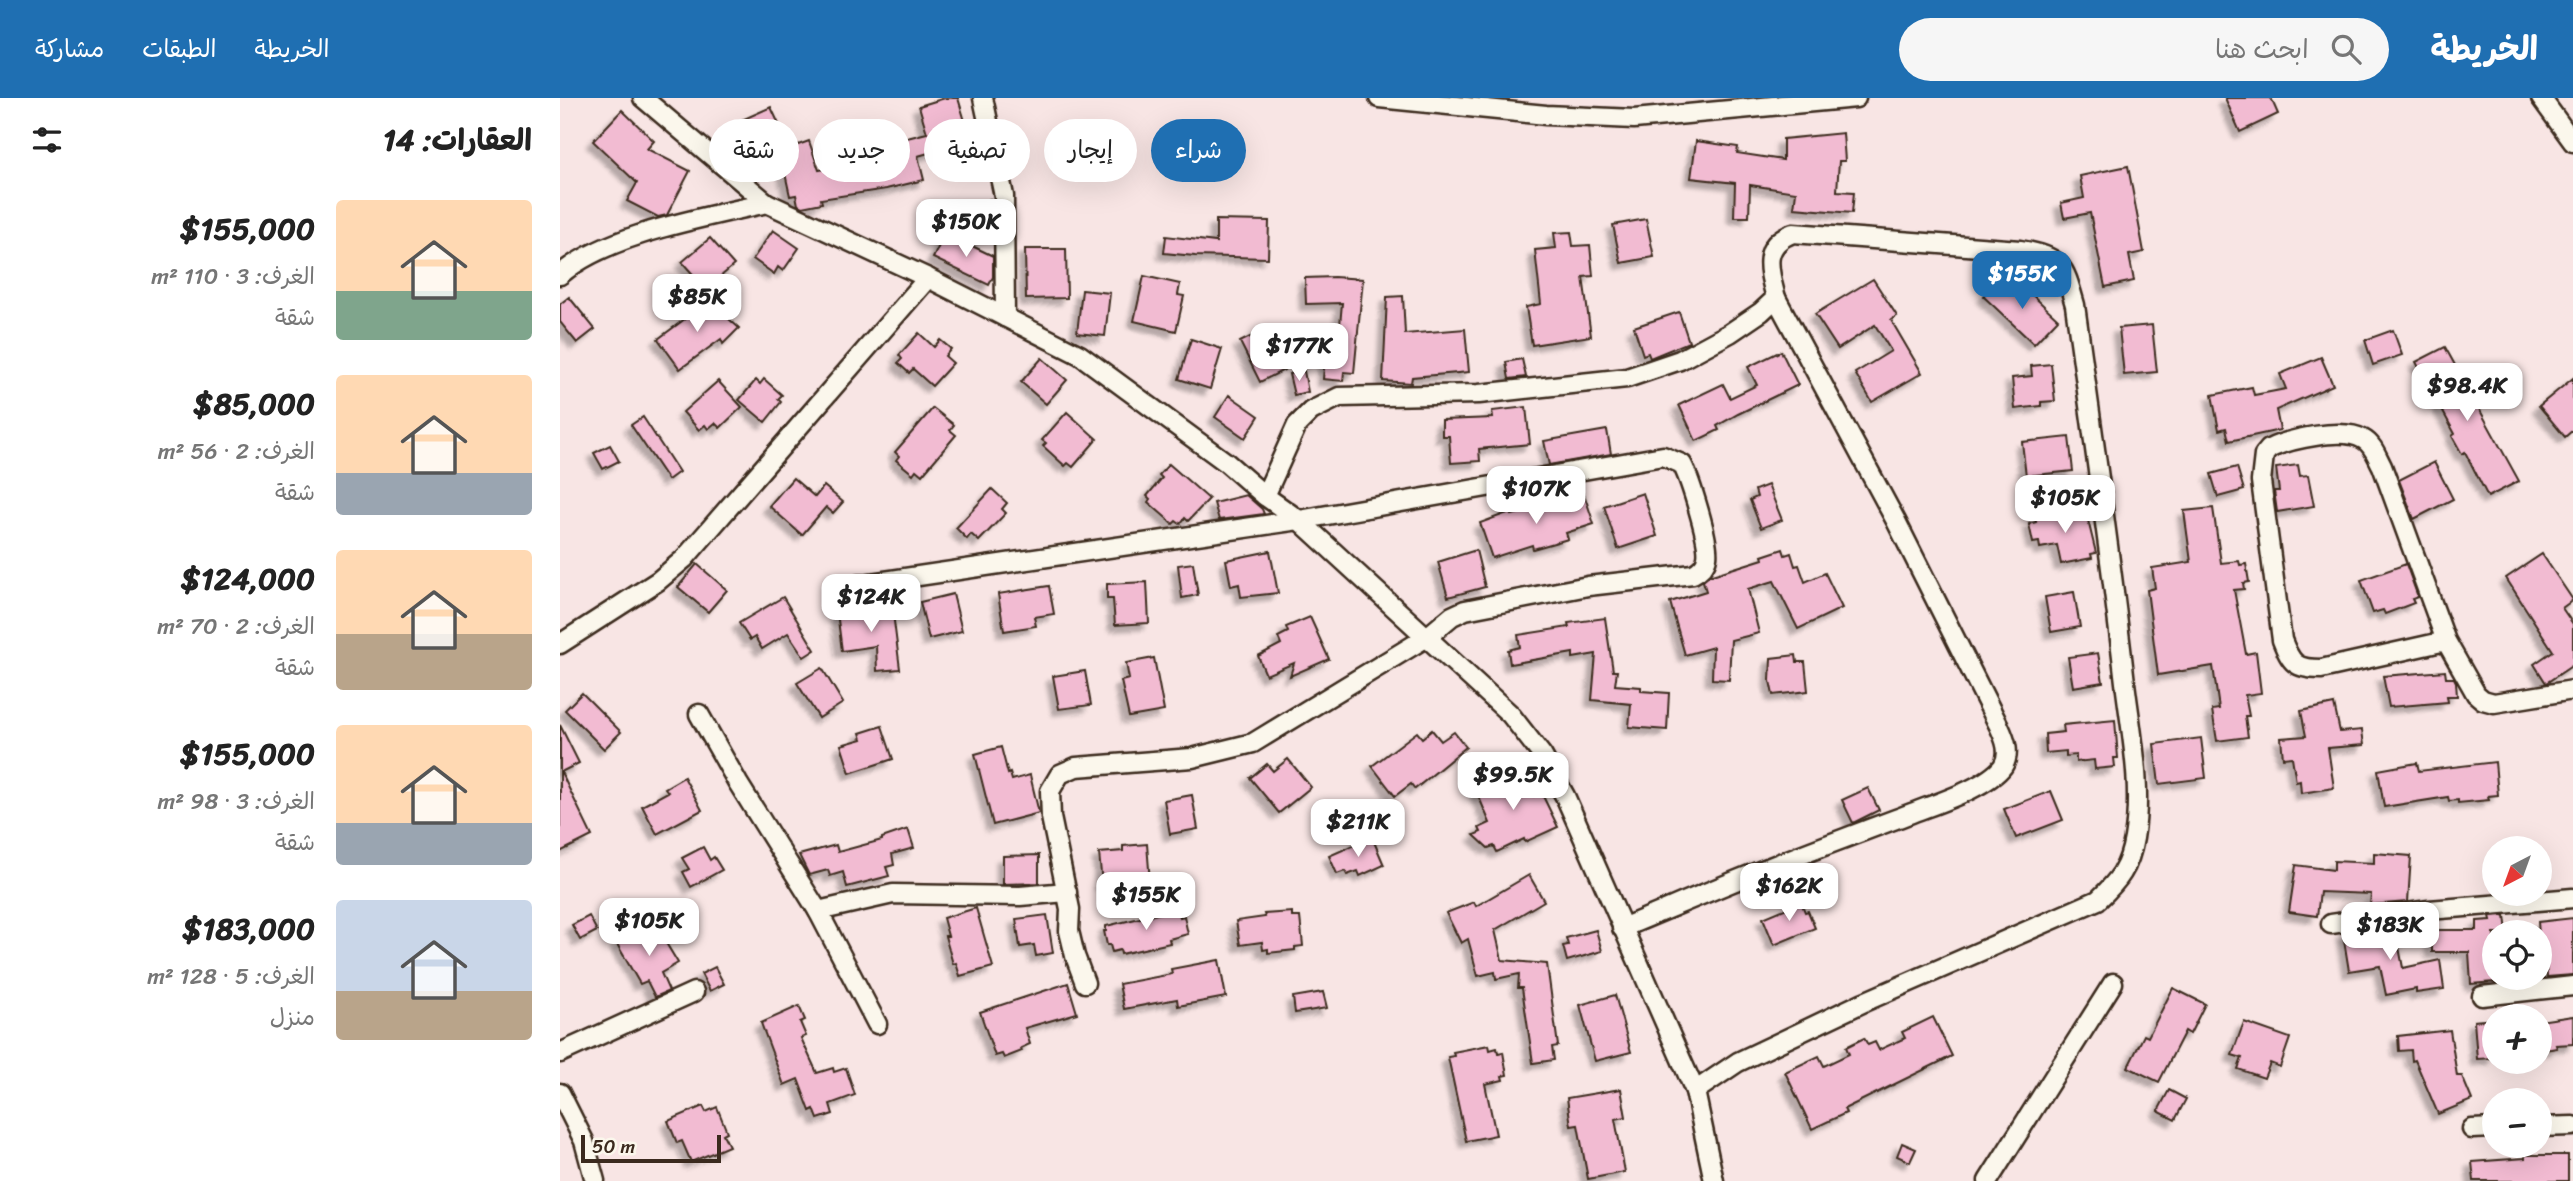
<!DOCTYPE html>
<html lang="ar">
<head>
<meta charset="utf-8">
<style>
  :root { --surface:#fff; --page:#f6f6f6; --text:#222; --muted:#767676; --accent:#1f6fb2 }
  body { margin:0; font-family:Sriracha,"Playpen Sans Arabic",sans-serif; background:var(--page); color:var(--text); direction:rtl; height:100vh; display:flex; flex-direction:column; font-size:26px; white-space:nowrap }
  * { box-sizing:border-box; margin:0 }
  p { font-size:23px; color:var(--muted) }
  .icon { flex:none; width:38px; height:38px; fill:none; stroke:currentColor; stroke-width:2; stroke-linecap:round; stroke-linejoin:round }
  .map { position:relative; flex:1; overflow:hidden; direction:ltr }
  .side { display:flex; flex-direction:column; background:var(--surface); width:560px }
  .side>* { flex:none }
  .guide { position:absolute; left:21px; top:21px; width:665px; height:63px; direction:rtl; display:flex; gap:14px }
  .needle { width:46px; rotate:221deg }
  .fabs { position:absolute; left:1922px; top:738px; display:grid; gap:14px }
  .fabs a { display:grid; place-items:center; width:70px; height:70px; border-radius:50%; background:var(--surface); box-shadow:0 7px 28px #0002; font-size:35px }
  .scale { position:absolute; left:21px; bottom:18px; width:140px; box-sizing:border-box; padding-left:7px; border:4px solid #3b2a1e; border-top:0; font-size:19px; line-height:24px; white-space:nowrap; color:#3b2a1e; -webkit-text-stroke:5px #fbf7ec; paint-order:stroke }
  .price { position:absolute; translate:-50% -60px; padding:0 16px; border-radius:14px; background:#fff; color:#222; font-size:23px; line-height:46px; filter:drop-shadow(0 2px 4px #0008) }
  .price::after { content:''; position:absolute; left:50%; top:42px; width:21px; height:16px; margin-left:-10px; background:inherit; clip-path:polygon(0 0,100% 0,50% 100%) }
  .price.on { background:var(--accent); color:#fff }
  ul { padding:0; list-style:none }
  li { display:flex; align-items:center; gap:21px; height:175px; padding:0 28px }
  li span { display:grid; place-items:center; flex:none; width:196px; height:140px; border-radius:7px; color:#555 }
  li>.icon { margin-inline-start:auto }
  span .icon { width:84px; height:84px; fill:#fffc; stroke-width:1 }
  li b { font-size:30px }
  h2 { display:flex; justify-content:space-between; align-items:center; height:84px; padding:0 28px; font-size:30px }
  .pill { padding:0 24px; border-radius:32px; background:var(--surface); box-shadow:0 7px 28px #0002; font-size:24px; line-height:63px }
  .pill.on { background:var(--accent); color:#fff }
  header { display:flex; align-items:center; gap:42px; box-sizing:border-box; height:98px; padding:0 35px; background:var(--accent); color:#fff }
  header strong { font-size:33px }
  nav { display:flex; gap:38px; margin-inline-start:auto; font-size:24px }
  .search { width:490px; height:63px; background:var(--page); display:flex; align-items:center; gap:18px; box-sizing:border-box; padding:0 24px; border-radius:38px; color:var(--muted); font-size:26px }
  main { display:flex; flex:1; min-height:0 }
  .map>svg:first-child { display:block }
  .building { fill:#f2bbd2; stroke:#3b2a1e; stroke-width:2; filter:url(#shadow) }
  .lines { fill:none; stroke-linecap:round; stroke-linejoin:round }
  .minor-casing { stroke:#3b2a1e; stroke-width:23 }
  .minor { stroke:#fbf7ec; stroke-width:18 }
</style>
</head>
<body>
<header>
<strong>الخريطة</strong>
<div class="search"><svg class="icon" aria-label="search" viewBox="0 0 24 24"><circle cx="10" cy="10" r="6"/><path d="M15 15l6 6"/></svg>ابحث هنا</div>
<nav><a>الخريطة</a><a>الطبقات</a><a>مشاركة</a></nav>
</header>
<main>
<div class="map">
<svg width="2013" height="1083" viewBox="0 0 2013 1083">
  <defs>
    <filter id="shadow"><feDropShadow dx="-6" dy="6" stdDeviation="2" flood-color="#0004"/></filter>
  </defs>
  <rect width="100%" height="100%" fill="#f8e5e4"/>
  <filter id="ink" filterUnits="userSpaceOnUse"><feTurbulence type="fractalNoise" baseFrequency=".0143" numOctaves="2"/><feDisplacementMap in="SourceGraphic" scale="14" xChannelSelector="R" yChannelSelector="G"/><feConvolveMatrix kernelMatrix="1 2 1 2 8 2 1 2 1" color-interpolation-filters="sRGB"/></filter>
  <g filter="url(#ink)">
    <g class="building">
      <path d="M385,0H398L411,43L358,58L364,82L326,91L261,101L262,105L242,109L238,107L236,97L230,98L223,66L197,75L175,25L211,9L230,50L249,43L259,72L319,61L315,48L367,35L359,8Z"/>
      <path d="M1665,0H1711L1718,16L1680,34Z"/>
      <path d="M62,12L94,43L87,51L130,73L107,117L98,119L67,103L77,85L33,43Z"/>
      <path d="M1283,35L1285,63H1279L1277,93L1294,94L1292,115L1234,110L1236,94L1190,87L1189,119H1174L1175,85L1131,80L1136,43L1178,49L1177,55L1223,62V41Z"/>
      <path d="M1568,68L1584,154L1569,157L1574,183L1545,189L1530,115L1504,120L1501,105L1524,100L1520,78Z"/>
      <path d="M430,101L433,108V135L413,144L400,114Z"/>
      <path d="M1086,121L1094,159L1061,165L1053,127Z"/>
      <path d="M656,122L709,123L708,160L635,158L604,155L606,138L656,144Z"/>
      <path d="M213,132L239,150L223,173L218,169L214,176L193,161Z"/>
      <path d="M1011,134L1013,148L1030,147L1033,178L1023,179L1031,238L972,247L966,209L981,206L975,152L996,150L994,135Z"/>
      <path d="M385,135L433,158V179L429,187L373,160Z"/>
      <path d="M150,140L174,167L146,191L122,164Z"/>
      <path d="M465,151H506L507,200L466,201Z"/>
      <path d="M584,178L620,186L618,197L624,198L616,233L574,223Z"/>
      <path d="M774,179L803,181L794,275L784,274L783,283L763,281L767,237L779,238L782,205L746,206L745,180Z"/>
      <path d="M1313,181L1337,218L1331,222L1362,275L1312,304L1295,275L1331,253L1315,227L1278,251L1255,216Z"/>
      <path d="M1438,183L1448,193L1451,189L1459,197L1466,191L1498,221L1474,246L1423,198Z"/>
      <path d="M522,192L550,195L545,238L517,235Z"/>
      <path d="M843,198L845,236L905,231L909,274L852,279L851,285L823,283L827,199Z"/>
      <path d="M9,199L35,231L17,245L0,224V206Z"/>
      <path d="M149,203L179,230L163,246L161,241L120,271L98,241Z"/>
      <path d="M1119,214L1129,244L1090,260L1088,255L1083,257L1074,229Z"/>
      <path d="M1592,227L1597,274L1564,277L1559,230Z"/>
      <path d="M704,232L724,272L700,284L680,244Z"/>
      <path d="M1833,232L1842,257L1813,267L1805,242Z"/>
      <path d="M359,235L374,249L380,242L391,251L385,258L393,265L372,288L353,271L349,275L338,265L342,261L339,257Z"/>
      <path d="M631,241L662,251L650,291L619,281Z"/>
      <path d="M1885,249L1959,383L1928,399L1905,354L1902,356L1892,338L1895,336L1856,264Z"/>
      <path d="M1221,253L1238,287L1178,316L1157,328L1159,332L1136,343L1119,307L1163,286L1170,300L1197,287L1188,269Z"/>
      <path d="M1761,259L1773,287L1716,312L1720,332L1669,343L1666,330L1659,332L1652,297L1692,289L1694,297L1726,291L1720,276Z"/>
      <path d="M482,260L507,282L486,306L461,284Z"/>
      <path d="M962,261L966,279L949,281L946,264Z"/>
      <path d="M1491,266L1495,303L1481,304V308L1455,311L1452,280L1472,278L1471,268Z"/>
      <path d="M744,273L748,294L734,297L729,276Z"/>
      <path d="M2013,280V332L2005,339L1979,308Z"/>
      <path d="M204,281L222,297L218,301L221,304L205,324L179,302L196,282L200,286Z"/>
      <path d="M158,283L182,309L160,330L155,325L148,331L145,327L139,332L123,314Z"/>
      <path d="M669,297L699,318L685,340L655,319Z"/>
      <path d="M966,309L970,346L919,351L920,363L891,365L889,338H882V322L933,320L932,313Z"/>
      <path d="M373,310L394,327L390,332L396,337L362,377L356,372L353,376L336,362L339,358L335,354Z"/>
      <path d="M507,314L537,341L513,369L508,365L505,368L483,348L486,345L482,342Z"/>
      <path d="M83,319L119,374L108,382L71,327Z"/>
      <path d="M1047,332L1051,356L989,367L984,343Z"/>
      <path d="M1509,339L1513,373L1466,378L1462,344Z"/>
      <path d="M50,347L59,363L43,371L34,355Z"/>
      <path d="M1874,364L1893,401L1854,421L1839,382Z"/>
      <path d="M609,366L649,401L628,423L625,420L620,426L616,423L613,426L588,404L590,401L587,398L602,380L599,377Z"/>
      <path d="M1738,367L1740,378L1748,377L1754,408L1717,414L1714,393H1719L1716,370Z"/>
      <path d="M1677,369L1684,392L1658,399L1651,376Z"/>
      <path d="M233,380L255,399L264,388L283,404L273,415L266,409L242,437L209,408Z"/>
      <path d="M1208,387L1222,422L1201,430L1190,402L1197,399L1195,392Z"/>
      <path d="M432,391L447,405L442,411L446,415L419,443L411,436L407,441L396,430Z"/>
      <path d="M1083,395L1097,438L1058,451L1044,408Z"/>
      <path d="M1024,396L1034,426L1006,435L1008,441L973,451L972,447L932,460L920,425L950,414L952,417Z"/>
      <path d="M686,397L702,411L704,416L659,422L654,405Z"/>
      <path d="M1518,410L1519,415L1526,414L1536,455L1531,456L1532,460L1501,466L1497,447L1480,450L1479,444L1473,445L1469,426L1476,424L1475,420Z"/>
      <path d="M1653,410L1661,465L1679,463L1680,467L1686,466L1689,484L1683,485L1684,491L1674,492L1686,556L1696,554L1701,595L1685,597L1689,618H1685L1688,639L1657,643L1652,612L1659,611L1653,568L1598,577L1587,492L1595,490L1592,470L1631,464L1624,413Z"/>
      <path d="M1223,451L1225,457L1231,455L1235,468L1239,467L1245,484L1265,475L1282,510L1238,531L1214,483L1188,491L1199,535L1171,542L1169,582L1152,581L1153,549L1125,557L1110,504L1146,493L1143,483L1149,478L1203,461L1202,458Z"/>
      <path d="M916,452L925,489L888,499L878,464Z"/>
      <path d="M710,453L718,495L681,499L679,486L671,488L666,462Z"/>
      <path d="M1982,456L2013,502L2002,510L2013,526V567L1986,585L1974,566L1993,553L1946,480Z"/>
      <path d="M633,465L638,497L622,500L618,467Z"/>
      <path d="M137,466L167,492L148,514L118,489Z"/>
      <path d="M1846,466L1858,499L1852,501L1854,505L1825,516L1823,512L1813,515L1801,482Z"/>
      <path d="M587,484L589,525L555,527L553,501H547V486Z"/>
      <path d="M489,488L494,516L474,519L476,528L444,533L438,496Z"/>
      <path d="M1514,494L1520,529L1491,534L1485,499Z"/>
      <path d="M393,496L402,533L369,541L360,504Z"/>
      <path d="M223,499L255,552L244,559L228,535L202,551L195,539L190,542L179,525Z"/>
      <path d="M332,507L340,571L317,573L316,548L282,553L277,514Z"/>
      <path d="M750,519L769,561L730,578L734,565L706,577L698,558L721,546L718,539L728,534L726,529Z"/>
      <path d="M1045,520L1053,573H1057L1055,587L1081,589V593L1109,595L1107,632L1069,629L1071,606L1032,602L1036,556L1013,560V555L950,566L948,552L960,549L958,537L1009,529L1008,525Z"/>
      <path d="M1538,555L1543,584L1513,589L1508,559Z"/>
      <path d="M1236,557L1237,564H1245L1248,593L1213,597L1210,583L1211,560Z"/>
      <path d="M594,560L604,613L569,619L561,583L569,581L566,565Z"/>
      <path d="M262,570L283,605L259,620L237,585Z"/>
      <path d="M525,573L531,607L499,611L493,578Z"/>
      <path d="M1885,573L1886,580H1894L1896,584L1897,598H1887L1888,604L1829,609L1823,578Z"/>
      <path d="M22,595L61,634L44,651L5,612Z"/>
      <path d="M1774,606L1780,634L1802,632L1804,647L1768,650L1774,690L1741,695L1740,683L1736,684L1732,659L1723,660L1721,640L1746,638L1741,613Z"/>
      <path d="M1555,622L1558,660H1554L1555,669L1535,671L1534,662L1516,664V657L1506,658V653L1486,655L1485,636L1504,634L1503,627Z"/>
      <path d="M0,627L19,665L1,674L32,738L0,754Z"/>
      <path d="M322,628L333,661L290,675L281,647L302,641L300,635Z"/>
      <path d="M872,632L881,643L894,634L906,649L855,691L851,686L835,698L812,668L857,634L862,640Z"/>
      <path d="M1641,640L1646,680L1599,686L1594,646Z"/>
      <path d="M441,649L448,676L450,675L452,682L470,677L479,715L433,727L415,656Z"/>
      <path d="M728,661L751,689L719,715L690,680L707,666L713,673Z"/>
      <path d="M1935,664L1938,697L1928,698L1929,702L1898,705V702L1889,703L1888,699L1824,709L1818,672L1857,665L1859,673Z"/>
      <path d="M961,669L974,698L981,694L998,729L965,744L964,741L937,754L934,748L928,750L914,737L921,734L919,730L930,725L915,690Z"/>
      <path d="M124,679L142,712L97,736L82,708L108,694L105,690Z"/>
      <path d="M1308,690L1319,712L1293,725L1282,702Z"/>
      <path d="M1491,693L1503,722L1456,740L1444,711Z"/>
      <path d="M632,697L638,731L610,736L604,702Z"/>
      <path d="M348,731L354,750L332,756L334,767L326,769L329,778L287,789L283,774L270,778L268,772L249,777L239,757L276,747L278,754L322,742V740Z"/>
      <path d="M812,739L824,767L800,778L798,773L787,777L785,773L777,776L769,758Z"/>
      <path d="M587,746L590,784L557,787V785L542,786L539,755L563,753V748Z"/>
      <path d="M143,749L150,762L154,759L162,772L131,789L123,774L129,771L122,760Z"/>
      <path d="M1814,755L1851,758L1848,804L1810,807L1811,796L1760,794L1757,818L1729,814L1736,767L1774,772V763L1814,765Z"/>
      <path d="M479,757V785L443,786V758Z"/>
      <path d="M969,777L984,803L935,832L942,862L987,866L998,948L992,949L994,962L973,965L962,890H958L959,876L936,881L935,874L918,878L908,841L901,845L886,815L914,804L916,808Z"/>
      <path d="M1241,804L1245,814L1248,813L1255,830L1214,847L1203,820Z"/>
      <path d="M416,810L433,869L400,878L396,865L393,866L385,838H388L383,820Z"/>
      <path d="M618,811L620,819L624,818L628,836L609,841L610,845L561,856L560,852L552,854L550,847H547L544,833H546V828Z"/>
      <path d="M732,814V819H740L743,848L735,849V852L708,855V851L703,852L702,844L680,847L676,823L705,819L704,816Z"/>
      <path d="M487,817L493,855L476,858L474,847L460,849L456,821Z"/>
      <path d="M1945,817L1947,835H1934V884L1911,886L1909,854H1872V832H1917V823L1931,822L1930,818Z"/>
      <path d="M29,818L37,833L20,842L12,827Z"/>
      <path d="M2013,820V877L1987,879L1985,849H1980L1978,824Z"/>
      <path d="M94,825L118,865L101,875L109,893L95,899L87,883L80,886L57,846Z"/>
      <path d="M1835,828L1843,870L1880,862L1884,891L1856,895V891L1826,897L1820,868L1789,873L1783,836Z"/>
      <path d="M1036,832L1042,853L1007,863L1003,848L1008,847L1006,840Z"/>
      <path d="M659,862L666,899L618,908L617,901L564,911L559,886L612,876L611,871Z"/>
      <path d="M155,869L164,886L150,893L141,876Z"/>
      <path d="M508,885L517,915L465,930L470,946L461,950L462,953L444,960L442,956L435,958L420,914Z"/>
      <path d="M1613,890L1645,906L1630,936L1625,933L1599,984L1568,969L1584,937L1588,939Z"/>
      <path d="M763,894L767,910L735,915L733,899Z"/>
      <path d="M1055,897L1071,954L1035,963L1020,907Z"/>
      <path d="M239,908L245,922L240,924L246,938L241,940L257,975L273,970L274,974L286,970L295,997L270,1006L273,1016L258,1021L254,1011L250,1013L238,981L224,987L201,925Z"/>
      <path d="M2013,918V946L1996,947L1997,950L1979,953V923Z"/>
      <path d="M1373,919L1392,958L1284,1011L1286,1015L1252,1031L1225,974L1259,958L1264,968L1289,956L1286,949L1304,940L1308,947L1315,944L1319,952L1345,940L1342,934Z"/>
      <path d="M1934,921V960L1917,961L1914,923Z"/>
      <path d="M1684,924L1730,940L1720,969L1710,965L1704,980L1678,971L1682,960L1672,957Z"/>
      <path d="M1890,932L1897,978H1902L1912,1002L1878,1016L1855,962L1852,963L1851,952L1839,953L1838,938Z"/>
      <path d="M929,947L930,952L937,950L938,955L943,954L947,977L942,978L943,982L925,986L936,1037L906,1043L888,959L894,958L893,954Z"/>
      <path d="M1061,991L1066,1019L1055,1021L1065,1074L1028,1081L1018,1027L1011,1028L1007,1000Z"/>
      <path d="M1609,992L1626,1001L1615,1022L1598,1013Z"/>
      <path d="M143,1008L146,1014L157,1009L167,1034L163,1036L169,1048L131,1064L122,1043L117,1045L108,1023Z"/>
      <path d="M1342,1045L1356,1051L1350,1064L1337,1058Z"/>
      <path d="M1965,1057H2008V1083H1914L1912,1064L1965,1060Z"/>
    </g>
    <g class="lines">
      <defs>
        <g id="minor">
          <path d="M83,0L207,105L368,180L520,257L667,365L705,398L739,422L950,616L982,657L1005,698L1135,993L1154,1083"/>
          <path d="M423,0L444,98L445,219"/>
          <path d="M819,0L986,17L1074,21L1296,0"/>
          <path d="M1981,0L2013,44"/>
          <path d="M0,177C46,136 147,119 207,105"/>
          <path d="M705,398L737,327L751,313L779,299L919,296L1067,280L1120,262L1170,235L1201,214L1216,200C1209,173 1200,147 1233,135L1460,152C1503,159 1504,168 1515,207C1532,330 1550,453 1564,576C1570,630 1583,686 1574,740C1569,770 1559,782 1538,802L1304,904L1178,964L1135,993"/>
          <path d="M277,490L739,422L1103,358L1122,366C1130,381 1150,444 1147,459C1146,467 1139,473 1133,476L1028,488L905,512L892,518L867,539L693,645L632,660L516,669L500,676L490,693L491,719L510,811L509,833L515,858L525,885"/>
          <path d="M1886,543L1761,571C1735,571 1731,565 1722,542L1701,383L1704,357L1709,351C1729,341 1783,329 1803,341C1813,346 1817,359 1822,368L1886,543L1916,596L1923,602L1934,605L2013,592"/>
          <path d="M0,546L98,483L124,461L368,180"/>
          <path d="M139,616L178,685L258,813L333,796L460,798L507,794"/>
          <path d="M258,813L317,926"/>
          <path d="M1771,826L1869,812L2013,800"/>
          <path d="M1062,830C1108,811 1154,791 1200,773C1249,753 1299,735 1349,716C1374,706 1427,690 1443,668C1451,655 1445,641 1439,628L1336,423L1216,200"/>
          <path d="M1922,898L2013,888"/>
          <path d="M0,955L134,894"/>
          <path d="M0,995L24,1043L35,1083"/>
          <path d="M1979,1029L2013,1028"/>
          <path d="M1912,1031L1934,1030"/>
          <path d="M1428,1083L1553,885"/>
        </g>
      </defs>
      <use href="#minor" class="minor-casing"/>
      <use href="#minor" class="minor"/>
    </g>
  </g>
</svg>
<div class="fabs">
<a><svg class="needle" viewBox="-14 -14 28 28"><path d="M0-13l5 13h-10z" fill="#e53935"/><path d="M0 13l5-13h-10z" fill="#767676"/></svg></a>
<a><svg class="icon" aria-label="locate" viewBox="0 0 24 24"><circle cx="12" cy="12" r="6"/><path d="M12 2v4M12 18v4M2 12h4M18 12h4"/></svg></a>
<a>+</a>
<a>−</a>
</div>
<div class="scale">50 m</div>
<b class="price" style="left:406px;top:161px">$150K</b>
<b class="price on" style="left:1462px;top:213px">$155K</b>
<b class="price" style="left:137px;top:236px">$85K</b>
<b class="price" style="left:739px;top:285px">$177K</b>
<b class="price" style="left:1907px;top:325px">$98.4K</b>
<b class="price" style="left:976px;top:428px">$107K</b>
<b class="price" style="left:1505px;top:437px">$105K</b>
<b class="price" style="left:311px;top:536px">$124K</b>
<b class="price" style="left:953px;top:714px">$99.5K</b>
<b class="price" style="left:798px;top:761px">$211K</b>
<b class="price" style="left:1229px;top:825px">$162K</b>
<b class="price" style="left:586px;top:834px">$155K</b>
<b class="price" style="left:89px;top:860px">$105K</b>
<b class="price" style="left:1830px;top:864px">$183K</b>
<div class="guide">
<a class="pill on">شراء</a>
<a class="pill">إيجار</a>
<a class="pill">تصفية</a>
<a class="pill">جديد</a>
<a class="pill">شقة</a>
</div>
</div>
<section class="side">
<h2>العقارات: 14<svg class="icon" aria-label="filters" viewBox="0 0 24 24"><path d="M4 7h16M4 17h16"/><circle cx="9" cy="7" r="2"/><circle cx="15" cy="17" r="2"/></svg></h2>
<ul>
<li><span style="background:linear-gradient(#ffd9b3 65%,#7fa58c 0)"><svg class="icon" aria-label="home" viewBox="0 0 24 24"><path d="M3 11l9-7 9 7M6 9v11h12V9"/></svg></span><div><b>$155,000</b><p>الغرف: 3 · 110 m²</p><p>شقة</p></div></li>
<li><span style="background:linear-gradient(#ffd9b3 70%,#9aa5b1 0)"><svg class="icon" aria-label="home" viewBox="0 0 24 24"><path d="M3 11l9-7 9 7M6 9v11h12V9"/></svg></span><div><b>$85,000</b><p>الغرف: 2 · 56 m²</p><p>شقة</p></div></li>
<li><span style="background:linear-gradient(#ffd9b3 60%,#b9a48a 0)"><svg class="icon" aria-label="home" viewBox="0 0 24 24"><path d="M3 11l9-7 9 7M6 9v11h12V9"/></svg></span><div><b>$124,000</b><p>الغرف: 2 · 70 m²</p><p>شقة</p></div></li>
<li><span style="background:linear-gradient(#ffd9b3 70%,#9aa5b1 0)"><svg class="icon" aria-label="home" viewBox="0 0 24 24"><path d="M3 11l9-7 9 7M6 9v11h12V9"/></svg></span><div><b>$155,000</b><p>الغرف: 3 · 98 m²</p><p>شقة</p></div></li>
<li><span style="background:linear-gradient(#c9d6e8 65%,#b9a48a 0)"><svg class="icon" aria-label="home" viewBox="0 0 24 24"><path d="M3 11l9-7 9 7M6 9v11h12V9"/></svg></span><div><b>$183,000</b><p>الغرف: 5 · 128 m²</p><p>منزل</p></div></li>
</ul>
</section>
</main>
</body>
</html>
